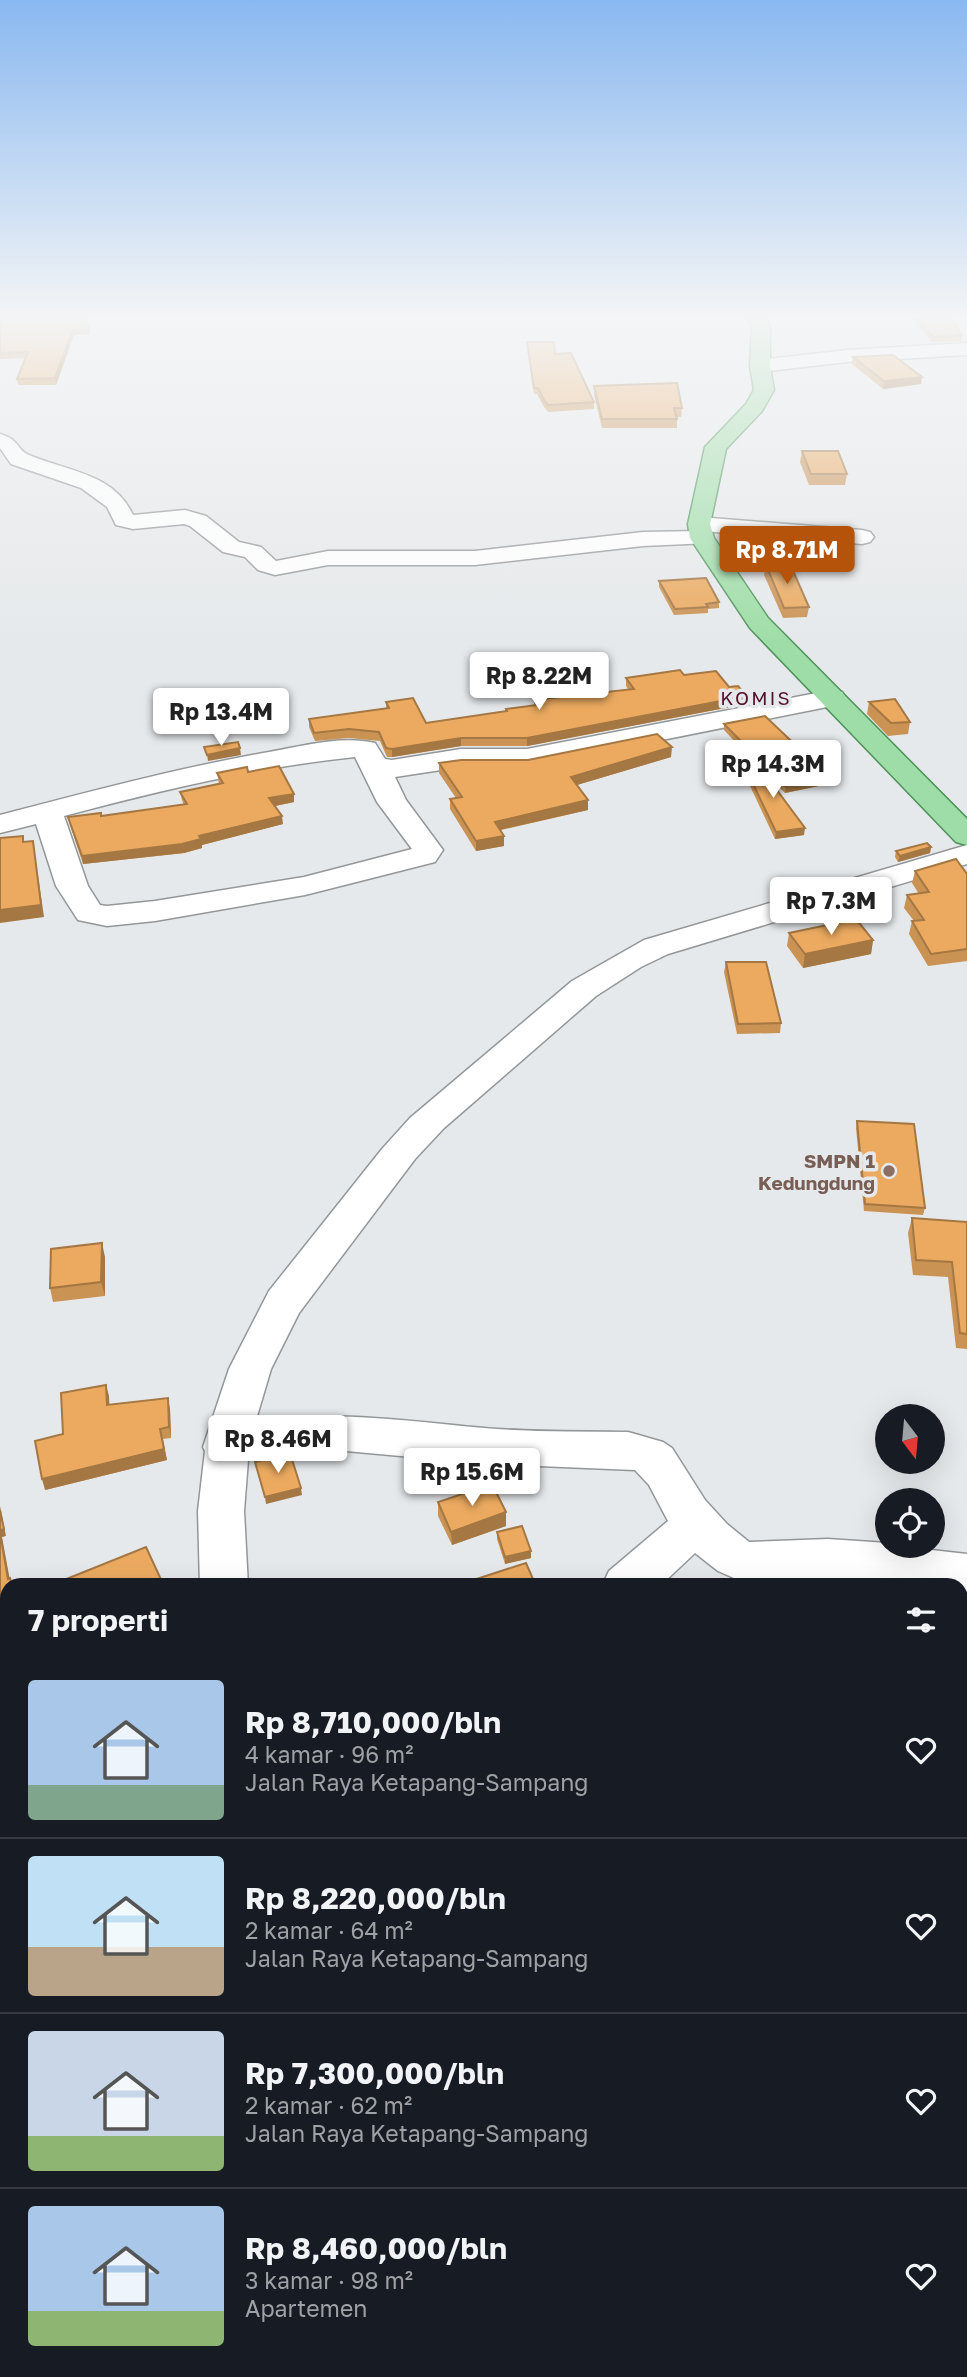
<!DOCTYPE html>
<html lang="id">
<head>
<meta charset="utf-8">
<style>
  :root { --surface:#171b24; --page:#20242c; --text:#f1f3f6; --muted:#9ea1a6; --line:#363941; --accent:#b45309 }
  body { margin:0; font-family:"Golos Text",sans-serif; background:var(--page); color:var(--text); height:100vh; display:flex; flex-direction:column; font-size:26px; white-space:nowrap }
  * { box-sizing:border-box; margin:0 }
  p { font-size:23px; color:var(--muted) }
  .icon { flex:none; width:38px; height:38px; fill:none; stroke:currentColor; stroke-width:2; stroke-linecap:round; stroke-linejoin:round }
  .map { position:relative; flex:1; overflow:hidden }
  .drawer { position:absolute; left:0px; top:1578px; width:968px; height:800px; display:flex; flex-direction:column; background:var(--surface); border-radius:21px 21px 0 0; box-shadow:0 7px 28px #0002 }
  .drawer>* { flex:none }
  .needle { width:46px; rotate:164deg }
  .tools { position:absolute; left:875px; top:1404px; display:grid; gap:14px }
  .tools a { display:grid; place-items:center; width:70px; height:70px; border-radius:50%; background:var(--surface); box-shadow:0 7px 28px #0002; font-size:35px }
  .price { position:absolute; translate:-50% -60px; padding:0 16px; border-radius:7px; background:#fff; color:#222; font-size:23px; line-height:46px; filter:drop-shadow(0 2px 4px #0008) }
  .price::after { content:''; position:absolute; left:50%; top:42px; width:21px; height:16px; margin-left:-10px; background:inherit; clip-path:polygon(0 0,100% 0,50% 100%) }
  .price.current { background:var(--accent); color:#fff }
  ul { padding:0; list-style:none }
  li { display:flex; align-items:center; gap:21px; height:175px; padding:0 28px }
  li+li { border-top:2px solid var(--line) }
  li span { display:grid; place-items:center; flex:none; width:196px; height:140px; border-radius:7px; color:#555 }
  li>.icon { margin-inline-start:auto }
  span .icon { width:84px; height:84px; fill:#fffc; stroke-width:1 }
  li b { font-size:30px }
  h2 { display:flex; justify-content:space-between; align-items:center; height:84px; padding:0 28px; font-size:30px }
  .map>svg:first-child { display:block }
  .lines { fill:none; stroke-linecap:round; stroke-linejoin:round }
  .river { fill:#9cbffc; fill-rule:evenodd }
  .minor-casing { stroke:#949799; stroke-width:3 }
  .major-casing { stroke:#4d9258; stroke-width:3 }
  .minor { fill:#fff; fill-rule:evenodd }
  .major { fill:#9edda7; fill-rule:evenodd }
  .wall { fill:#ca9253 }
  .shaded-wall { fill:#a47743 }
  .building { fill:#ebaa60; stroke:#a47743; stroke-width:2 }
  .education-dot { fill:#8d6e63; stroke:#e6e9eb; stroke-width:2.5 }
  .labels { text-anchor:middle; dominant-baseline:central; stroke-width:7; stroke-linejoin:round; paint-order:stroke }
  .far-quarter-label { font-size:19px; letter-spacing:2px; fill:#54112b; stroke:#e6e9eb }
  .education-label { font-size:19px; font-weight:bold; fill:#785e54; stroke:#e6e9eb; text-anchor:end }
</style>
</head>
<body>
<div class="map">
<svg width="967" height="2377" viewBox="0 0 967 2377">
  <rect width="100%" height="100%" fill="#e6e9eb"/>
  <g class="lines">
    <path class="river" d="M0,2291L7,2294V2371H43L40,2377H0Z"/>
    <defs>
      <g id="minor">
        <path d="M967,343V355L847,362L760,372L750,366L760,360L847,350Z"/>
        <path d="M0,434C19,439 17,450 29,455C66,471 114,473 133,515L185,510L206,516L239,542L261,547L276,561L328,551H475L643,532L701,531L691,529L688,524L691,519L699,517L862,530L870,532L874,537L870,542L862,544L703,531L710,533L714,538L710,543L643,546L475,565H328L275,575L258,570L245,557L223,552L190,526L184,524L133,529L116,525L107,507L81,488L11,464L0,448Z"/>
        <path d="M832,690L842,692L846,698L842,704L527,767H461L395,777L406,800L443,850L435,862L305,895L155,921L107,926L78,920L56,886L36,824L0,833V815C88,792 178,768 269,752C303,746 342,735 375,743L385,759L392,760L461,749H527ZM355,757L377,802L412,849L304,877L155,901L107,906L100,905L88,886L64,816C160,791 256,767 355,757Z"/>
        <path d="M967,845V864L668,954L641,967L596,996L444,1128L415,1159L299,1313L271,1369L255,1423C333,1409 405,1421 484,1428C531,1432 580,1431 628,1432L663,1442L672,1448L705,1500L727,1524L749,1542L828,1539L887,1543V1545L967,1554V1594L961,1593V1586H906L828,1579L743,1582L718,1571L695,1553L660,1586H602L609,1571L668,1521L649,1485L635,1470L488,1464L335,1450L287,1453L248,1460L244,1511L248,1586H200L198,1511L205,1451L203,1447L229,1369L269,1291L382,1149L410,1118L572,981L644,940Z"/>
      </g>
      <path id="major" d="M746,314H764L770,327V366L774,390L762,411L726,449L710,524L714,538L768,618L967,819V845L956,842L750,628L690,538L688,524L705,447L746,404L754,390L750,366L752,327Z"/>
    </defs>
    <use href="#minor" class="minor-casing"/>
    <use href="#major" class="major-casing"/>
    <use href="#minor" class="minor"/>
    <use href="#major" class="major"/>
  </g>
  <g class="wall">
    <path d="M0,314L90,334L74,335L56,385H18L17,379L26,358L0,359Z"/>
    <path d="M908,314H948L962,335L961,341L932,342Z"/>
    <path d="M527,342L555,354L594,402V409L548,412L544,407L537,394H534L527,348Z"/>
    <path d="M853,357L921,384L883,389L852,364Z"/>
    <path d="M594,386L682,408L681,417H677V428H602L594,395Z"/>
    <path d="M802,451L847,474L845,485H809L800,462Z"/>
    <path d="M766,565L809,607L807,617L783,618L764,575Z"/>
    <path d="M659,581L719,602V608L708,609V613L674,615L659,587Z"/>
    <path d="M684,675L729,687L746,704L527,746H461L392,757H387L380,741L349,738L315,741L309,727V719L386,709V702L426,723L506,712V709L534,705V700L628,689L626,686V678Z"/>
    <path d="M869,702L910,722L908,734L888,736L867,714Z"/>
    <path d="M724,724L829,777L828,784L785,793L762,770L804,835L775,839L743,771L744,765L752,760L724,730Z"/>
    <path d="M671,757L577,785L588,800V810L501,830L504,836V846L476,851L450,809V799L456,798L439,773V763Z"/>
    <path d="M248,772L294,802L275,806L283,824L202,845V848L184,853L83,864L70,825L68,817L101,816L184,805L182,800L180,792L219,784L217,773Z"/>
    <path d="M931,847L930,853L898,862L895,857L896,851Z"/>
    <path d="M915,871L967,874V961L928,966L909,934L912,921H914L904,908L907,895L919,894L912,883Z"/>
    <path d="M789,933L873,940L871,954L803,968L787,946Z"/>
    <path d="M726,962L781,1023L780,1033L737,1034L724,972Z"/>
    <path d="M857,1121L925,1208L923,1215L864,1211L856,1128Z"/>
    <path d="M912,1218L967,1222V1349L956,1348L948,1277L913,1275L908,1233Z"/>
    <path d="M105,1257V1296L53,1302L50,1288Z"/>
    <path d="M106,1385L109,1405L170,1409L171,1438L163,1439L167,1460L45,1490L63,1434Z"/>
    <path d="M438,1502L506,1526L452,1545L438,1516Z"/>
    <path d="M497,1532L531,1551V1558L505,1564L497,1539Z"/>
    <path d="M961,1674L967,1702V1813H961Z"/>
  </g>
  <g class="shaded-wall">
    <path d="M89,328L90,334L74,335L56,385L55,378L73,329Z"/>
    <path d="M922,377L921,384L883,389L884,381Z"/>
    <path d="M747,696L746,704L527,746V738Z"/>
    <path d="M461,738V746L392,757V749Z"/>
    <path d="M672,747L671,757L570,787L571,777Z"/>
    <path d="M240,748L241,755L208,761L207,755Z"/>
    <path d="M829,777L828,784L785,793L786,787Z"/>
    <path d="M294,794V802L270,807L269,798Z"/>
    <path d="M588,800V810L495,831V822Z"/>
    <path d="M282,816L283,824L202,845V848L184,853L83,864L82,856L199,836Z"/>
    <path d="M805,828L804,835L775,839L776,832Z"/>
    <path d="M504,836V846L476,851V841Z"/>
    <path d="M33,841L44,917L0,923V910Z"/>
    <path d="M931,847L930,853L898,862L900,856Z"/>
    <path d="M873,940L871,954L803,968L805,954Z"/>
    <path d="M102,1243L105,1257V1296L101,1282Z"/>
    <path d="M106,1385L109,1396L110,1416L107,1405Z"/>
    <path d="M168,1398L170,1409L171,1438L169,1427Z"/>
    <path d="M160,1429L167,1460L45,1490L42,1479Z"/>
    <path d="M301,1488L302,1495L266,1504L265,1497Z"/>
    <path d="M0,1506L6,1536L2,1537L11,1586L8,1579L0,1538Z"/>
    <path d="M506,1512V1526L452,1545L451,1532Z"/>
    <path d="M531,1551V1558L505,1564V1557Z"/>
    <path d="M7,1631V1644L0,1646V1633Z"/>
  </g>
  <g class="building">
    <path d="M0,314H84L89,328L73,329L55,378L17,379L28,352L0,353Z"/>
    <path d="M913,314H948L962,335L933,337Z"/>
    <path d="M527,342H554L555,354L571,353L594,402L548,405L544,400L538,388H534Z"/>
    <path d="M893,355L922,377L884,381L853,357Z"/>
    <path d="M677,383L682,408H674L677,419H602L594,386Z"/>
    <path d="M802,451H838L847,474H811Z"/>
    <path d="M790,564L809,607L784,608L766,565Z"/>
    <path d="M706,578L719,602L706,604L708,607L675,609L659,581Z"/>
    <path d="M680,670L684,675L716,671L729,687L738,686L747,696L527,738H461L392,749L386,748L379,732L349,729L314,733L309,719L389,708L386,702L413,698L426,723L507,711L506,709L537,705L534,700L634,689L626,678Z"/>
    <path d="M895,699L910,722L891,723L869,702Z"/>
    <path d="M765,716L829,777L786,787L724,724Z"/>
    <path d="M657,734L672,747L571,777L588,800L495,822L504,836L476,841L450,799L462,797L439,763L461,760H528Z"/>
    <path d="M238,742L240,748L207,755L204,747Z"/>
    <path d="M754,759L805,828L776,832L744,765Z"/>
    <path d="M279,766L294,794L269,798L282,816L199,836L201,839L182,844L82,856L68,817L101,813V816L187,804L180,792L223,783L217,773L247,767L248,772Z"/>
    <path d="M23,836V842L33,841L41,905L0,910V838Z"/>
    <path d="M927,843L931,847L900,856L896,851Z"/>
    <path d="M956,859L967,874V949L931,954L912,921L924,920L907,895L929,892L915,871Z"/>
    <path d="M856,919L873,940L805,954L789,933Z"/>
    <path d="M726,962H766L781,1023L738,1024Z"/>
    <path d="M857,1121L914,1124L925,1208L865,1204Z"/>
    <path d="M912,1218L967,1222V1334L960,1333L952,1262L916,1260Z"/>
    <path d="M102,1243L101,1282L50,1288L51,1249Z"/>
    <path d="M106,1385L107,1405L168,1398L169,1427L160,1429L164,1449L42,1479L35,1441L63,1434L61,1393Z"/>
    <path d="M290,1453L301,1488L265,1497L255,1462Z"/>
    <path d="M492,1484L506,1512L451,1532L438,1502Z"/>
    <path d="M0,1510L4,1529L0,1530Z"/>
    <path d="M522,1526L531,1551L505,1557L497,1532Z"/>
    <path d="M0,1533L8,1579L10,1578L12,1586H7V1631L0,1633Z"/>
    <path d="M146,1547L164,1586H49Z"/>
    <path d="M526,1563L536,1586H461V1584Z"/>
    <path d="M961,1674L967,1702V1797L961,1796Z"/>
  </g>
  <linearGradient id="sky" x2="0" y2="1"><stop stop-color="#89b8f0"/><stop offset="0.49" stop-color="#f4f5f6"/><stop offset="1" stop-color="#f4f5f6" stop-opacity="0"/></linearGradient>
  <rect width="967" height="647" fill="url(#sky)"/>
  <circle class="education-dot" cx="889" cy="1171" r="7"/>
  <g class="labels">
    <g class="far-quarter-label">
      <text x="756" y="697">KOMIS</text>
    </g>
    <g class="education-label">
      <text x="875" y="1160">SMPN 1<tspan x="875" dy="22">Kedungdung</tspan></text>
    </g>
  </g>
</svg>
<div class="tools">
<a><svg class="needle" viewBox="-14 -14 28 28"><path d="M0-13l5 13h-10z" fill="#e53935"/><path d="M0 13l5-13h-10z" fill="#9ea1a6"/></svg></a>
<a><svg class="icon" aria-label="locate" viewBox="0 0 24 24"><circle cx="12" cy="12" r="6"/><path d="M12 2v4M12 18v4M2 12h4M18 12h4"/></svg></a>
</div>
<b class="price current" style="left:787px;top:586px">Rp 8.71M</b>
<b class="price" style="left:539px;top:712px">Rp 8.22M</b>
<b class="price" style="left:221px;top:748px">Rp 13.4M</b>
<b class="price" style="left:773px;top:800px">Rp 14.3M</b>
<b class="price" style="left:831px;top:937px">Rp 7.3M</b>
<b class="price" style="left:278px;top:1475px">Rp 8.46M</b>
<b class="price" style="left:472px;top:1508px">Rp 15.6M</b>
<section class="drawer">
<h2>7 properti<svg class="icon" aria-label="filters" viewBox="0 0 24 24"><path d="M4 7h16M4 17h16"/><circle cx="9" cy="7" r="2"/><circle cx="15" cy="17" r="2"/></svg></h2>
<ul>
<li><span style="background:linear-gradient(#a9c7e8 75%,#7fa58c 0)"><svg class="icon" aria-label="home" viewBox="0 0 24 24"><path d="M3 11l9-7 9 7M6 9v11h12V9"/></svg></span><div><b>Rp 8,710,000/bln</b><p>4 kamar · 96 m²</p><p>Jalan Raya Ketapang-Sampang</p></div><svg class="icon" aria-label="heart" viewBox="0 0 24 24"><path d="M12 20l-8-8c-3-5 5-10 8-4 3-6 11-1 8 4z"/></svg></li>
<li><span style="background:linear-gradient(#bfe0f5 65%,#b9a48a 0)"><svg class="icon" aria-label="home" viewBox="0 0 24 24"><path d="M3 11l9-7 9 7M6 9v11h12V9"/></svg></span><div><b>Rp 8,220,000/bln</b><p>2 kamar · 64 m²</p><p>Jalan Raya Ketapang-Sampang</p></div><svg class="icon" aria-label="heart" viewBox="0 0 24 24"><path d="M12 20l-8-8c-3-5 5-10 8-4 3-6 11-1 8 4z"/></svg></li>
<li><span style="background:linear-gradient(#c9d6e8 75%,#8fb573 0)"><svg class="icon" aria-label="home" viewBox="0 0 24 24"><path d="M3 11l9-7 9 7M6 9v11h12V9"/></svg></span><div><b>Rp 7,300,000/bln</b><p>2 kamar · 62 m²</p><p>Jalan Raya Ketapang-Sampang</p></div><svg class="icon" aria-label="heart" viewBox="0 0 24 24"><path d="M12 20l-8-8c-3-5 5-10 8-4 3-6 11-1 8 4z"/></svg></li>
<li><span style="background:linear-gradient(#a9c7e8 75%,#8fb573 0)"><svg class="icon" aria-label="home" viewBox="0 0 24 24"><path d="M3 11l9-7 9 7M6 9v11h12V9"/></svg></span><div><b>Rp 8,460,000/bln</b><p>3 kamar · 98 m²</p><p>Apartemen</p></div><svg class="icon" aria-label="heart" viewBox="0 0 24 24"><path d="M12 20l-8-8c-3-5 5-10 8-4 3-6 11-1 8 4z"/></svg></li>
</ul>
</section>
</div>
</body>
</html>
